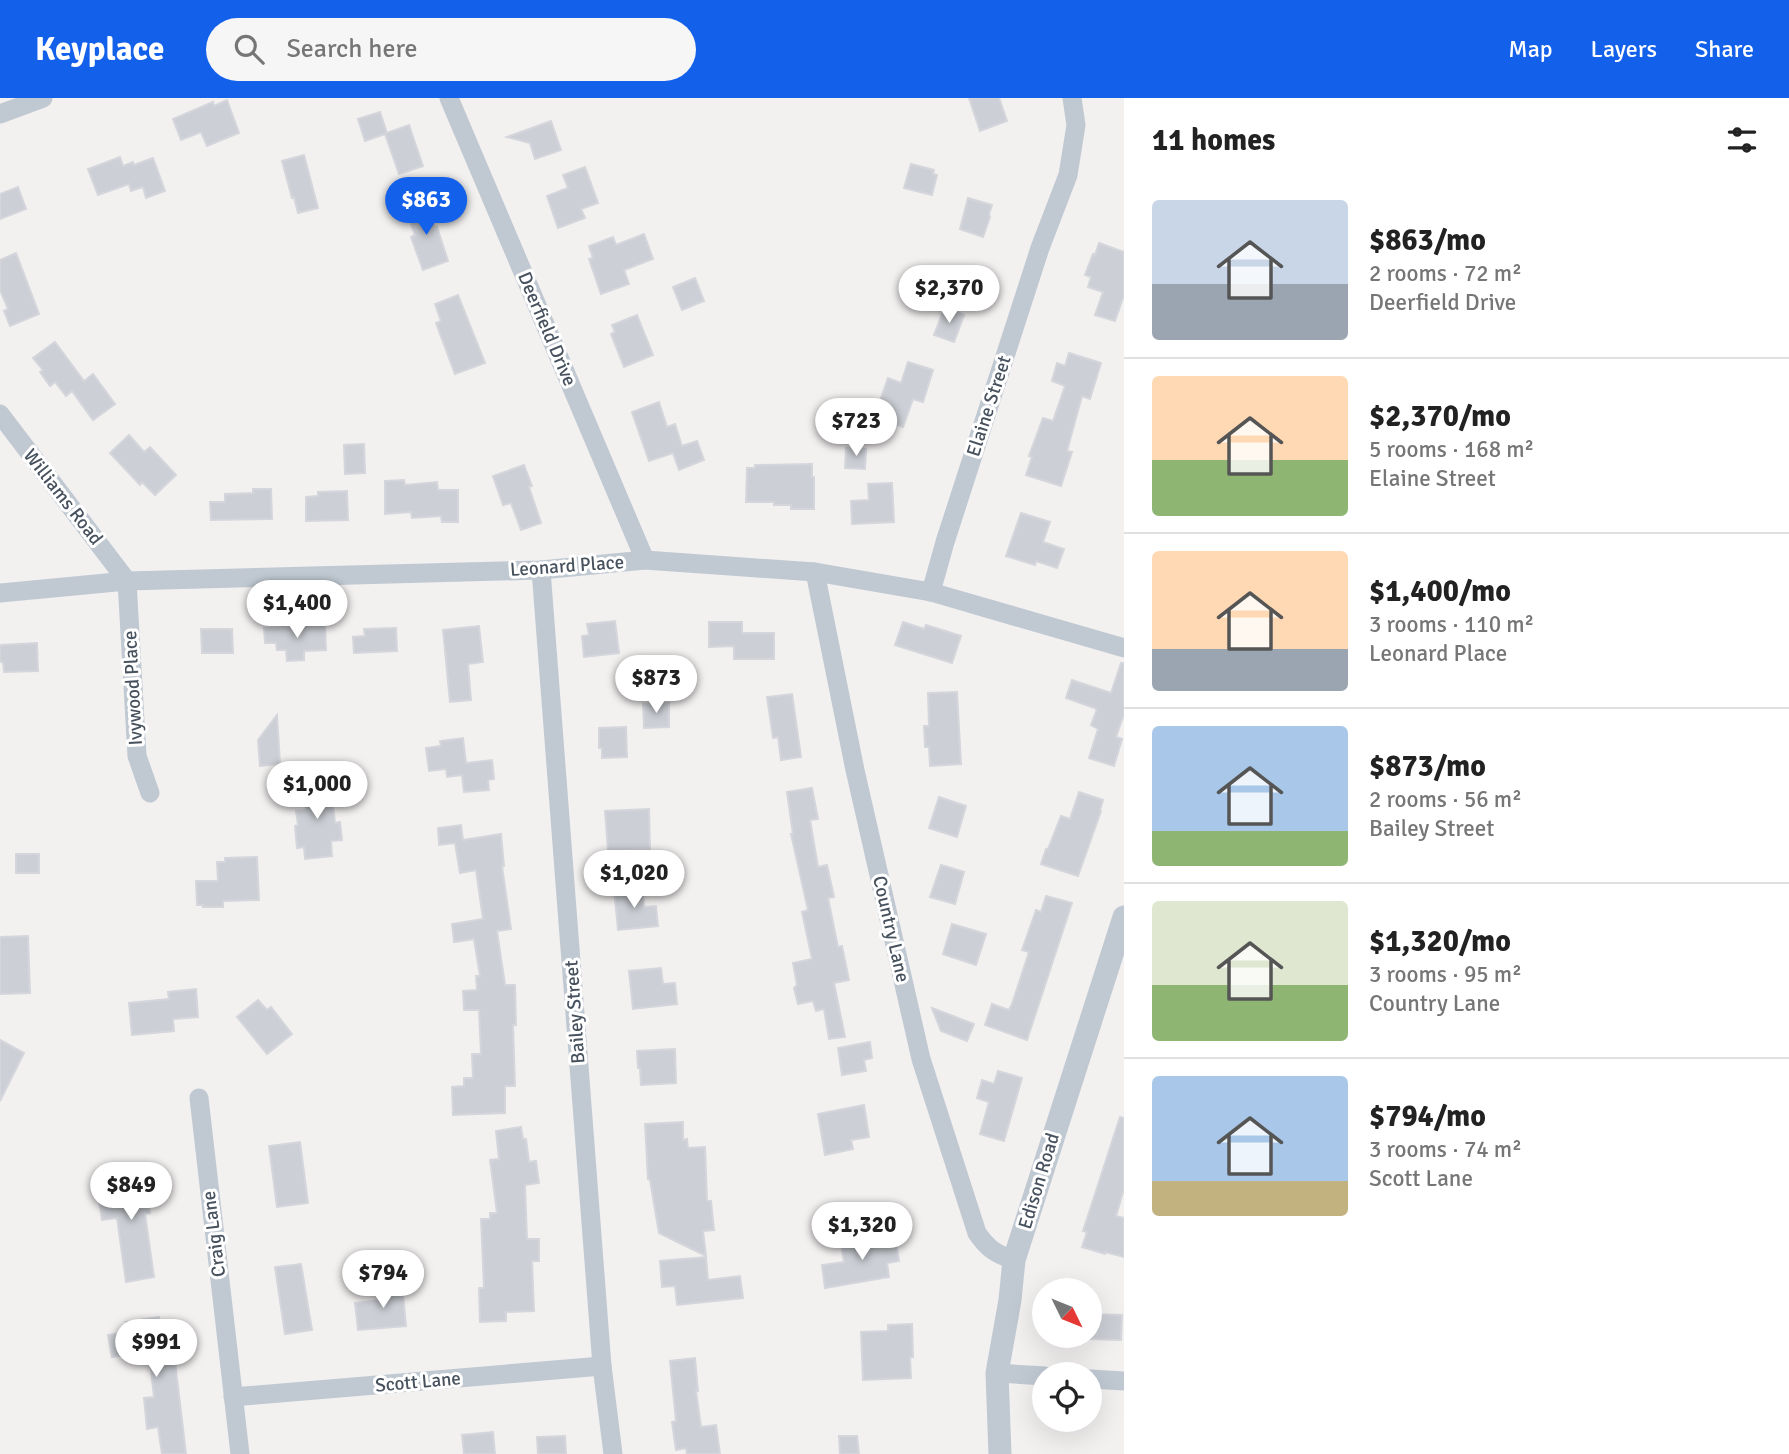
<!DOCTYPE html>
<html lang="en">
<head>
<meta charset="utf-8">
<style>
  :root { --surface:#fff; --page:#f6f6f6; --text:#222; --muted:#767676; --line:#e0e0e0; --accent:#1360ea }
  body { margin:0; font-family:Signika,sans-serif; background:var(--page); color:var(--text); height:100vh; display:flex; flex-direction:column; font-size:26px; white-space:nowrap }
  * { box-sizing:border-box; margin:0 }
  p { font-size:23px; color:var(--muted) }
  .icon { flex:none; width:38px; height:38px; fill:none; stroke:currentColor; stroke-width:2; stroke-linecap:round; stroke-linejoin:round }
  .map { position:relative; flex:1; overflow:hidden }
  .panel { display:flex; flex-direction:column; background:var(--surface); width:665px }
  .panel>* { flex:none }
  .needle { width:46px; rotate:133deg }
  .tools { position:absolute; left:1032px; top:1180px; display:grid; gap:14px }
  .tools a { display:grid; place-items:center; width:70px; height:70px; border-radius:50%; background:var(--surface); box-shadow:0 7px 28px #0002; font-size:35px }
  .price { position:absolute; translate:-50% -60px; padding:0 16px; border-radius:24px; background:#fff; color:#222; font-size:23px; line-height:46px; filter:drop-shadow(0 2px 4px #0008) }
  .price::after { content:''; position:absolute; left:50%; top:42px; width:21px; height:16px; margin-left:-10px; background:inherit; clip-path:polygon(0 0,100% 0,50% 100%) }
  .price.current { background:var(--accent); color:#fff }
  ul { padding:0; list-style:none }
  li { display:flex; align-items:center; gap:21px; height:175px; padding:0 28px }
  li+li { border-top:2px solid var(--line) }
  li span { display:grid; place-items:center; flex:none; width:196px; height:140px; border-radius:7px; color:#555 }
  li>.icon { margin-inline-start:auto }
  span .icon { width:84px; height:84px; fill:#fffc; stroke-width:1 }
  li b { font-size:30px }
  h2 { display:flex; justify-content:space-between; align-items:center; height:84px; padding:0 28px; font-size:30px }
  header { display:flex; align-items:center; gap:42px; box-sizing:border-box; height:98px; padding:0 35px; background:var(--accent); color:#fff }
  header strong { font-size:33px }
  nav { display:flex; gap:38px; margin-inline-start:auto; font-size:24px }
  .search { width:490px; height:63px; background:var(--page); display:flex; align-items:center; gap:18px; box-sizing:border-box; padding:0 24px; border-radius:38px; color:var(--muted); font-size:26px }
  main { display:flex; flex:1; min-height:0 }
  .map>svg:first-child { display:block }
  .building { fill:#cccfd5; stroke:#d4d6dc; stroke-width:2 }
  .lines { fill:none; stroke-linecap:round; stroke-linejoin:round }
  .minor { stroke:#c0c9d2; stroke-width:19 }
  .tertiary { stroke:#c0c9d2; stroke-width:23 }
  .labels { text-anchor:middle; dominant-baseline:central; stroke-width:6; stroke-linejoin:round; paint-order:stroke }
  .street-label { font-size:19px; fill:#47525e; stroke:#fff }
</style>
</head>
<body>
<header>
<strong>Keyplace</strong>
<div class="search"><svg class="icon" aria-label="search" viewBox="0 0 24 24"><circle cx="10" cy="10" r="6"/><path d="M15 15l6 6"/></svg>Search here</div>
<nav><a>Map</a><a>Layers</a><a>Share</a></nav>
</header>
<main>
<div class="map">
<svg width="1124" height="1356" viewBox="0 0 1124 1356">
  <rect width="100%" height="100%" fill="#f3f0f0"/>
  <g class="building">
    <path d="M969,0H999L1007,23L980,33Z"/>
    <path d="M227,2L239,35L207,48L201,34L181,42L173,21L213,4L214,8Z"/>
    <path d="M380,14L387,35L409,27L423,68L399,76L385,36L365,43L358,21Z"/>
    <path d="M551,23L561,52L535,61L530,45L507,39Z"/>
    <path d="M304,57L318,110L298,115L294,99L292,100L282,63Z"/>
    <path d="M120,59L123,68L133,64L134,67L153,60L165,93L146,100L143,89L131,93L129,86L98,97L88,71Z"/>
    <path d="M911,66L934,72L933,76L937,77L932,97L904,90Z"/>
    <path d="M585,69L598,105L581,111L585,120L558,130L547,98L568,90L563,77Z"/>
    <path d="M18,89L26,111L0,121V96Z"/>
    <path d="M968,100L992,107L989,116L990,119L983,139L960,131Z"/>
    <path d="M425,103L435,130L437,129L448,163L423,172L411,139L415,137L405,110Z"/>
    <path d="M644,136L653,161L624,172L629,186L601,196L589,161L593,160L589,148L613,139L616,147Z"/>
    <path d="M1099,145L1124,154V197L1115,223L1095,217L1103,194L1088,189L1091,179L1085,177L1093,156L1095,157Z"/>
    <path d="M16,155L39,216L10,228L4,213L8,211L0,192V162Z"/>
    <path d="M695,180L704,203L682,212L673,189Z"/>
    <path d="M946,184L964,191L957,210L939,203Z"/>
    <path d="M458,197L485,265L455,276L436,225L441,223L435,206Z"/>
    <path d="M945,209L964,217L954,244L934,237Z"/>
    <path d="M637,217L653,257L624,269L611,236L615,234L612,227Z"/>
    <path d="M55,244L84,283L93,276L115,306L93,322L72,293L66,298L55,284L50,288L40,274L43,272L33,260Z"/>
    <path d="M1069,255L1101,265L1090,301L1082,298L1067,353L1072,354L1061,388L1026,377L1032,359L1029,358L1043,320L1053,323L1065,288L1052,283L1057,265L1065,268Z"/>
    <path d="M908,264L933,272L923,304L913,301L903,329L885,323L890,306L880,303L888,280L901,285Z"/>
    <path d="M659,304L667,329L675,326L682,348L697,343L704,362L679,372L673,355L649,363L632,314Z"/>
    <path d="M129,337L144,354L150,349L176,377L155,397L142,384L140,387L110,355Z"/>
    <path d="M364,346L365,375L345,376L344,347Z"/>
    <path d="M846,350L866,351L865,371L845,370Z"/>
    <path d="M812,366V379H814V411H791V407H774V404H746L747,370H755V367Z"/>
    <path d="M524,367L532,388L529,389L541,425L521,432L511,405L503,407L493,378Z"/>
    <path d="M404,382L405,387L437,384L438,392H458V424H442L441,418L412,420L411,414L385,416V383Z"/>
    <path d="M892,385L894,424L852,426L851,403L869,402L868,386Z"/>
    <path d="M253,391H271L272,421L211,422L210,404H225V396L253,395Z"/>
    <path d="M347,393L348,422L306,423V399L318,398V394Z"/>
    <path d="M1021,415L1050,424L1043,444L1064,451L1057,470L1036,463L1035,467L1006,458Z"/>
    <path d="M615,523L619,555L584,559L582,538L589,537L587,526Z"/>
    <path d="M709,524H742V535H774V561H734V548L709,549Z"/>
    <path d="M903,524L924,531L926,527L961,538L952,565L895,547Z"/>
    <path d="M325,527L326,552L304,553V562L287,563L286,552H277L276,545H265L264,530Z"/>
    <path d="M479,528L483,564L468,566L471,602L450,604L443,532Z"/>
    <path d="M396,530L397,553L354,555L353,539L365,538L364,531Z"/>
    <path d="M201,531H232L233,555H202Z"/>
    <path d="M37,545L38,573L4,574L3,564H0V547Z"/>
    <path d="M1121,565H1124V616L1116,639L1122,641L1114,668L1089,660L1098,631L1091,627L1097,611L1066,600L1072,582L1111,595Z"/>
    <path d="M957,594L961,666L930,668L929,649H925L924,628H929L928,595Z"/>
    <path d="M792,596L801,659L781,662L778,639L773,640L767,599Z"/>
    <path d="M669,605V629L644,630L643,606Z"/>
    <path d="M277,617L280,666L260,668L258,642Z"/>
    <path d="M626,629L627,659L602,660V650H599V630Z"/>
    <path d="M463,640L466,665L492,662L494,681L488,682L489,692L464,694L462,677L447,679L446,671L429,673L426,650L441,648L440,643Z"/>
    <path d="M330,681L335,725L340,724L342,742L331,743L332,758L305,761L304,749L297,750L295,728L298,727L296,713L306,712L304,684Z"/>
    <path d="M812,690L818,721L810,722L818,769L827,767L834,799L828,800L838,849L842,848L849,882L834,885L845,939L829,941L824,911L816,913L813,903L798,906L794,890L797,887L793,865L812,861L802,814L808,812L791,736H793L787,694Z"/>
    <path d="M1079,694L1103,702L1100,712L1101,713L1078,778L1041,766L1046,751H1048L1061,718L1070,721Z"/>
    <path d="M939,699L966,708L957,739L929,730Z"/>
    <path d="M649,711L650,751L608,753L605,713Z"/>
    <path d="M461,727L463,742L501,736L504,768H502L511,831L497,833L505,887H515L516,927H513L515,988H505V1015L453,1017L452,989L464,988V980H473L472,956H481L479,912H464L463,893L477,892L476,878H480L474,841L454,844L452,826L483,821L476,772L460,775L455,745L439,747L438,730Z"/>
    <rect x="16" y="756" width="23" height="19"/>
    <path d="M257,759L259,802L223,803V809H203V807H197L196,783H218L217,764H225V760Z"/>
    <path d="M941,767L964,774L955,806L930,799Z"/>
    <path d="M642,788L644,809L656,808L658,828L618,832L614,791Z"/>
    <path d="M1046,798L1072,805L1027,942L985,927L992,906L1009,912L1012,906L1029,854L1022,852L1036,812L1041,814Z"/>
    <path d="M952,826L986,836L976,867L943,856Z"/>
    <path d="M28,838L30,895L0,896V839Z"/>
    <path d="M661,870L663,886L675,885L677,906L633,911L629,873Z"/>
    <path d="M196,891L198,919L173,921L174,933L132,937L129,905L169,901L168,894Z"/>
    <path d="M258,902L267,912L271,909L292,936L267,956L237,919Z"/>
    <path d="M932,910L974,926L967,943L941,933Z"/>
    <path d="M0,942L24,955L0,1003Z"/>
    <path d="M870,944L872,960L864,962L866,973L842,977L838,950Z"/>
    <path d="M675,951L676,985L641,987L640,970H638L637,953Z"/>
    <path d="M998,973L1022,980L1004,1043L980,1036L989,1004L977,1000L982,982L994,986Z"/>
    <path d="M864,1007L869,1039L851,1042L853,1051L825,1057L818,1016Z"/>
    <path d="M1120,1019L1124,1020V1091L1116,1118L1124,1120V1159L1105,1154V1156L1082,1149L1087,1134L1083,1133Z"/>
    <path d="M683,1024V1042L687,1041L688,1050L705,1049L707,1103H711L714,1132L703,1133L706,1158L659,1135L650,1082L648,1081L645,1026Z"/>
    <path d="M521,1029L523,1041H526L529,1064L536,1063L539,1085L525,1087L527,1141H539V1163H532L534,1213L506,1214V1223L480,1224L479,1190H484L481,1121H490V1115H497L490,1062L499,1061L496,1033Z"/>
    <path d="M300,1044L308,1105L277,1109L269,1048Z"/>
    <path d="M144,1067L150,1115L145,1116L154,1179L126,1184L117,1120L102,1122L98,1095L126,1091L123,1070Z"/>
    <path d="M883,1139V1141L895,1139L899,1163L887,1165L889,1179L825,1190L822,1167L844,1164L841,1145Z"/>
    <path d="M706,1159L708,1182L740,1178L743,1200L677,1207L675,1188L662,1189L660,1163Z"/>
    <path d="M301,1166L312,1232L285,1236L275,1169Z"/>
    <path d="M402,1186L406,1228L358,1232L355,1205L379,1202L378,1188Z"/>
    <path d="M1090,1216L1122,1217L1121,1242L1090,1241Z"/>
    <path d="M159,1219L162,1240L172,1238L186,1356H162L158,1329L147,1331L144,1300L154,1299L150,1264L143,1265L141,1254L112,1259L108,1237L127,1234L126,1224Z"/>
    <path d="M912,1226L913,1259H910L911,1280L863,1282L861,1234L888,1233V1227Z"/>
    <path d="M695,1260L698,1293H696L701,1329L716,1327L720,1356H687L686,1350L676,1352L672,1324L676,1323L670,1263Z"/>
    <path d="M493,1334L495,1356H464L462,1337Z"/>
    <path d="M565,1338L566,1356H538L537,1339Z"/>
    <path d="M839,1338H857L859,1356H840Z"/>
  </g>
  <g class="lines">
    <g class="minor">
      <path d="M449,0L645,462"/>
      <path d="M0,16L43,0"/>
      <path d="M0,316L127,483L137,658L150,695"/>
      <path d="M541,472L602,1268L613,1356"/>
      <path d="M815,474L855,672L921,961L977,1135C988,1151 996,1156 1014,1162"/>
      <path d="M931,494L945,444L1040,150L1068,77L1076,27L1072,0"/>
      <path d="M0,495L127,483L541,472L645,462L815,474L931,494L1124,550"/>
      <path d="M199,1000L240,1356"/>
      <path d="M997,1275L1045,1278"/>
      <path d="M1090,1281L1124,1283"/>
      <path d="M233,1299L602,1268"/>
    </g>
    <path class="tertiary" d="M1000,1356L997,1275L1010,1202L1014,1162L1124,819"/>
  </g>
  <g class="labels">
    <g class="street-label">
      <text transform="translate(547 231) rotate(67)">Deerfield Drive</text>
      <text transform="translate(989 308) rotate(-72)">Elaine Street</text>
      <text transform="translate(63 399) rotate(52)">Williams Road</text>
      <text transform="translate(567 468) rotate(-4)">Leonard Place</text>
      <text transform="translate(133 590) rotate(-93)">Ivywood Place</text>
      <text transform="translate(891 831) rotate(77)">Country Lane</text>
      <text transform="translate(575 914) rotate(-94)">Bailey Street</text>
      <text transform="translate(1039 1083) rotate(-73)">Edison Road</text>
      <text transform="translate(214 1136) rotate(-97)">Craig Lane</text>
      <text transform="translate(418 1284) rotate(-5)">Scott Lane</text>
    </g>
  </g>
</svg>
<div class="tools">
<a><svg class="needle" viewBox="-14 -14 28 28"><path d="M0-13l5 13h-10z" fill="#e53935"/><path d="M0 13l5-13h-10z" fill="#767676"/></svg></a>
<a><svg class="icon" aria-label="locate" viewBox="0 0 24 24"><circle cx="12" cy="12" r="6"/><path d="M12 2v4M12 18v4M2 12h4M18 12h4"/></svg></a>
</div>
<b class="price current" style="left:426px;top:139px">$863</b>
<b class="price" style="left:949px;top:227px">$2,370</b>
<b class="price" style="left:856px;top:360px">$723</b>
<b class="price" style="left:297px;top:542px">$1,400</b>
<b class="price" style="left:656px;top:617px">$873</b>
<b class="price" style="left:317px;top:723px">$1,000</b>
<b class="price" style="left:634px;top:812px">$1,020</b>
<b class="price" style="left:131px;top:1124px">$849</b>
<b class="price" style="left:862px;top:1164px">$1,320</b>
<b class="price" style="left:383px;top:1212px">$794</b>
<b class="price" style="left:156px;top:1281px">$991</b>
</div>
<section class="panel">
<h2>11 homes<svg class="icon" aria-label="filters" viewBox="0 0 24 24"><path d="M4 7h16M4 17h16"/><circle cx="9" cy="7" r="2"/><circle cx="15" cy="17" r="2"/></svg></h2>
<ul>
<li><span style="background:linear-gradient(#c9d6e8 60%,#9aa5b1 0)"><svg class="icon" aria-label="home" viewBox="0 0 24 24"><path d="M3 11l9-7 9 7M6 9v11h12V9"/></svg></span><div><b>$863/mo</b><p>2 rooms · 72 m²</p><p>Deerfield Drive</p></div></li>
<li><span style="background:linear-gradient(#ffd9b3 60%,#8fb573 0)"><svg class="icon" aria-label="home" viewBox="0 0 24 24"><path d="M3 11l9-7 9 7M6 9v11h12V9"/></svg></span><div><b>$2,370/mo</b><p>5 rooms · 168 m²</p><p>Elaine Street</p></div></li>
<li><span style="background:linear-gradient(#ffd9b3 70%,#9aa5b1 0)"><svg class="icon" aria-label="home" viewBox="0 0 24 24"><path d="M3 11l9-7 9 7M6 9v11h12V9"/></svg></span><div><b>$1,400/mo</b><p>3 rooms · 110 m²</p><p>Leonard Place</p></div></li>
<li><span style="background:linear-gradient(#a9c7e8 75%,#8fb573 0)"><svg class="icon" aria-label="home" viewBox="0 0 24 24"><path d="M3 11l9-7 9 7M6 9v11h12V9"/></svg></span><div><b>$873/mo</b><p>2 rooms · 56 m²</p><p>Bailey Street</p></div></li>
<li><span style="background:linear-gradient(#dfe7d0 60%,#8fb573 0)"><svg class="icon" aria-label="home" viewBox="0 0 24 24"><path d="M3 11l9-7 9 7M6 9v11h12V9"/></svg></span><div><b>$1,320/mo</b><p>3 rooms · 95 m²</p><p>Country Lane</p></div></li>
<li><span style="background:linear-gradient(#a9c7e8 75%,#c2b280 0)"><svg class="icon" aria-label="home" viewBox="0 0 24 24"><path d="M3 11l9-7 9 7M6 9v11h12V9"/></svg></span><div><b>$794/mo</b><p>3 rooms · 74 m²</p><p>Scott Lane</p></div></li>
</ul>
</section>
</main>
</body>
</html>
